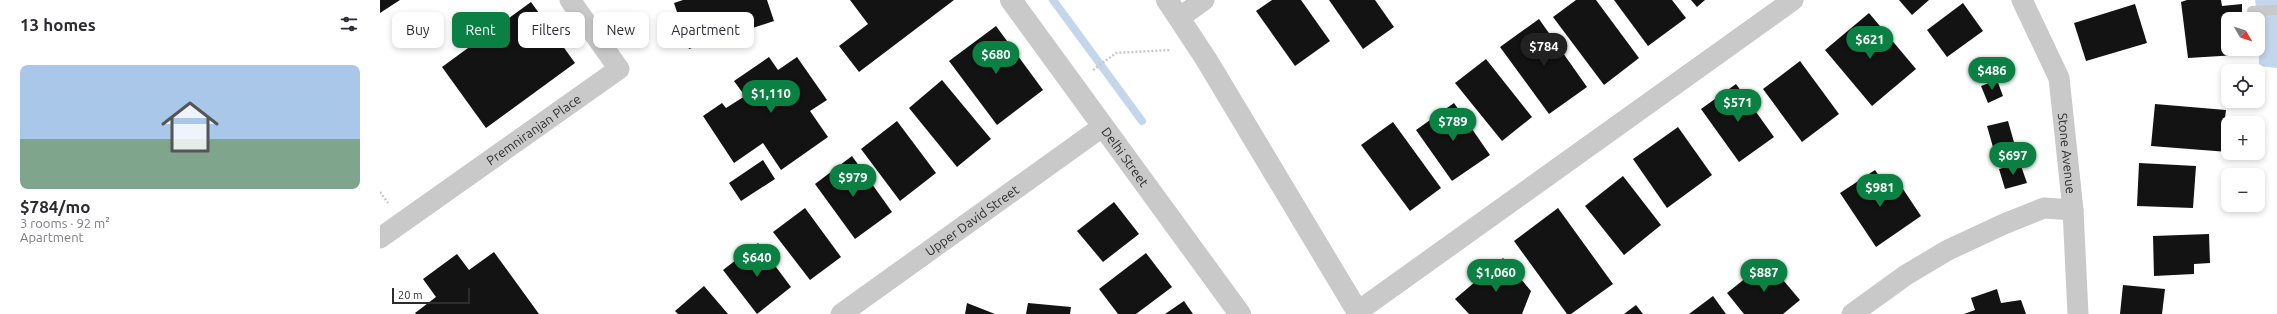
<!DOCTYPE html>
<html lang="en">
<head>
<meta charset="utf-8">
<style>
  :root { --surface:#fff; --page:#f7f7f7; --text:#2b2b33; --muted:#7c7c81; --accent:#0b8043 }
  body { margin:0; font-family:Ubuntu,sans-serif; background:var(--page); color:var(--text); height:100vh; display:flex; flex-direction:column; font-size:15px; white-space:nowrap }
  * { box-sizing:border-box; margin:0 }
  p { font-size:13px; color:var(--muted) }
  .icon { flex:none; width:22px; height:22px; fill:none; stroke:currentColor; stroke-width:2; stroke-linecap:round; stroke-linejoin:round }
  .map { position:relative; flex:1; overflow:hidden }
  .drawer { display:flex; flex-direction:column; background:var(--surface); width:380px }
  .drawer>* { flex:none }
  .banner { position:absolute; left:12px; top:12px; width:380px; height:36px; display:flex; gap:8px }
  .needle { width:26px; rotate:129deg }
  .buttons { position:absolute; left:1841px; top:12px; display:grid; gap:8px }
  .buttons a { display:grid; place-items:center; width:44px; height:44px; border-radius:8px; background:var(--surface); box-shadow:0 2px 6px #0003; font-size:20px }
  .scale { position:absolute; left:12px; bottom:10px; width:78px; box-sizing:border-box; padding-left:4px; border:2px solid #2c2c2c; border-top:0; font-size:11px; line-height:14px; white-space:nowrap; color:#2c2c2c; -webkit-text-stroke:3px #fff; paint-order:stroke }
  .price { position:absolute; translate:-50% -34px; padding:0 9px; border-radius:14px; background:var(--accent); color:#fff; font-size:13px; line-height:26px; filter:drop-shadow(0 1px 2px #0008) }
  .price::after { content:''; position:absolute; left:50%; top:24px; width:12px; height:9px; margin-left:-6px; background:inherit; clip-path:polygon(0 0,100% 0,50% 100%) }
  .price.current { background:#222; color:#fff }
  ul { padding:0; list-style:none }
  li { display:grid; align-content:center; gap:8px; height:212px; padding:0 20px }
  li span { display:grid; place-items:center; height:124px; border-radius:8px; color:#555 }
  li>.icon { margin-inline-start:auto }
  span .icon { width:72px; height:72px; fill:#fffc; stroke-width:1 }
  li b { font-size:17px }
  h2 { display:flex; justify-content:space-between; align-items:center; height:48px; padding:0 20px; font-size:17px }
  .chip { padding:0 14px; border-radius:8px; background:var(--surface); box-shadow:0 2px 6px #0003; font-size:14px; line-height:36px }
  .chip.current { background:var(--accent); color:#fff }
  main { display:flex; flex:1; min-height:0 }
  .map>svg:first-child { display:block }
  .water { fill:#c4d6eb }
  .lines { fill:none; stroke-linecap:round; stroke-linejoin:round }
  .stream { stroke:#c4d6eb; stroke-width:8 }
  .building { fill:#131313 }
  .path { stroke:#c9c9c9; stroke-width:2.5; stroke-dasharray:2 2; stroke-linecap:butt }
  .service { stroke:#c9c9c9; stroke-width:10 }
  .minor { stroke:#c9c9c9; stroke-width:21 }
  .tertiary { stroke:#c9c9c9; stroke-width:22 }
  .labels { text-anchor:middle; dominant-baseline:central; stroke-width:4; stroke-linejoin:round; paint-order:stroke }
  .street-label { font-size:13px; fill:#2c2c2c; stroke:#fff }
</style>
</head>
<body>
<main>
<section class="drawer">
<h2>13 homes<svg class="icon" aria-label="filters" viewBox="0 0 24 24"><path d="M4 7h16M4 17h16"/><circle cx="9" cy="7" r="2"/><circle cx="15" cy="17" r="2"/></svg></h2>
<ul>
<li><span style="background:linear-gradient(#a9c7e8 60%,#7fa58c 0)"><svg class="icon" aria-label="home" viewBox="0 0 24 24"><path d="M3 11l9-7 9 7M6 9v11h12V9"/></svg></span><div><b>$784/mo</b><p>3 rooms · 92 m²</p><p>Apartment</p></div></li>
</ul>
</section>
<div class="map">
<svg width="1897" height="314" viewBox="0 0 1897 314">
  <rect width="100%" height="100%" fill="#fff"/>
  <path class="water" d="M1875,0H1897V68L1879,66L1878,19Z"/>
  <g class="lines">
    <path class="stream" d="M673,0L762,121"/>
  </g>
  <g class="building">
    <path d="M0,0H20L0,13Z"/>
    <path d="M303,0H387L394,21L309,49L294,3Z"/>
    <path d="M470,0H574L479,72L459,46L488,24Z"/>
    <path d="M892,0H921L950,41L915,66L876,11Z"/>
    <path d="M949,0H995L1014,27L983,49Z"/>
    <path d="M1196,0H1216L1259,58L1224,85L1173,17Z"/>
    <path d="M1234,0H1292L1306,18L1268,46Z"/>
    <path d="M1311,0H1325L1317,7Z"/>
    <path d="M1519,0H1549L1532,15Z"/>
    <path d="M1807,0H1841L1842,6L1862,4V19H1848V49H1858L1857,55L1808,58L1801,2Z"/>
    <path d="M151,2L195,63L106,128L62,67Z"/>
    <path d="M1583,3L1603,31L1567,57L1547,30Z"/>
    <path d="M1755,4L1767,43L1706,61L1694,23Z"/>
    <path d="M1489,13L1536,69L1492,106L1445,50Z"/>
    <path d="M1159,19L1207,87L1169,114L1120,47Z"/>
    <path d="M616,26L663,90L617,125L569,61Z"/>
    <path d="M389,57L398,70L417,57L447,100L430,111L448,137L401,170L383,143L354,163L323,116L342,103L346,108L365,96L354,81Z"/>
    <path d="M1106,59L1152,117L1122,141L1075,83Z"/>
    <path d="M1420,61L1459,114L1422,142L1383,89Z"/>
    <path d="M562,80L611,139L577,167L529,108Z"/>
    <path d="M1617,80L1623,96L1608,103L1601,86Z"/>
    <path d="M1356,84L1394,137L1359,162L1321,109Z"/>
    <path d="M1074,103L1110,155L1072,181L1036,130Z"/>
    <path d="M1775,104L1846,110L1845,118L1862,120L1861,123H1848V152L1771,146Z"/>
    <path d="M517,121L556,173L520,201L481,149Z"/>
    <path d="M1628,121L1639,160L1618,165L1607,126Z"/>
    <path d="M1013,122L1061,188L1030,211L981,145Z"/>
    <path d="M1298,127L1332,175L1287,208L1253,159Z"/>
    <path d="M472,156L512,212L475,239L435,184Z"/>
    <path d="M383,160L395,179L361,201L349,183Z"/>
    <path d="M1640,163L1647,183L1625,189L1619,169Z"/>
    <path d="M1759,163L1816,166L1813,208L1757,206Z"/>
    <path d="M1495,170L1513,196L1523,189L1541,216L1496,247L1460,193Z"/>
    <path d="M1243,176L1281,225L1244,255L1205,206Z"/>
    <path d="M734,202L759,234L723,262L697,231Z"/>
    <path d="M425,208L461,257L430,280L393,232Z"/>
    <path d="M1178,208L1233,284L1191,314H1187L1134,241Z"/>
    <path d="M1829,234L1830,263L1814,264V274L1774,276L1773,236Z"/>
    <path d="M378,243L411,287L377,314L343,270Z"/>
    <path d="M114,252L159,314H36L35,313L56,297L43,279L77,254L89,270Z"/>
    <path d="M766,253L792,287L756,314H738L719,289Z"/>
    <path d="M1123,258L1151,291L1142,314H1089L1075,299Z"/>
    <path d="M1387,261L1420,300L1403,314H1364L1347,293Z"/>
    <path d="M1743,285L1785,289L1782,314H1740Z"/>
    <path d="M324,286L348,314H298L295,311Z"/>
    <path d="M1617,289L1621,303L1641,300L1646,314H1584L1595,310L1591,298Z"/>
    <path d="M1333,296L1346,314H1309Z"/>
    <path d="M804,301L813,314H785Z"/>
    <path d="M587,303L615,314H585Z"/>
    <path d="M648,303L691,307L690,314H646Z"/>
    <path d="M1256,305L1263,314H1244Z"/>
  </g>
  <g class="lines">
    <g class="path">
      <path d="M713,70L736,53L790,50"/>
      <path d="M0,192L8,203"/>
    </g>
    <path class="service" d="M1872,11L1897,10"/>
    <g class="minor">
      <path id="s1" d="M1642,0L1679,78L1693,210L1698,314"/>
      <path d="M799,18L824,0"/>
      <path id="s2" d="M0,238L239,69L190,0"/>
      <path d="M977,312L1413,0"/>
      <path id="s3" d="M461,314L722,127"/>
      <path d="M1472,314L1526,275L1568,250L1624,224L1664,208L1693,210"/>
    </g>
    <g class="tertiary">
      <path id="s4" d="M631,0L860,314"/>
      <path d="M787,0L826,59L979,314"/>
    </g>
  </g>
  <g class="labels">
    <g class="street-label">
      <text stroke="none"><textPath href="#s2" startOffset="188">Premniranjan Place</textPath></text>
      <text stroke="none"><textPath href="#s1" startOffset="162">Stone Avenue</textPath></text>
      <text stroke="none"><textPath href="#s4" startOffset="194">Delhi Street</textPath></text>
      <text stroke="none"><textPath href="#s3" startOffset="161">Upper David Street</textPath></text>
    </g>
  </g>
</svg>
<div class="buttons">
<a><svg class="needle" viewBox="-14 -14 28 28"><path d="M0-13l5 13h-10z" fill="#e53935"/><path d="M0 13l5-13h-10z" fill="#7c7c81"/></svg></a>
<a><svg class="icon" aria-label="locate" viewBox="0 0 24 24"><circle cx="12" cy="12" r="6"/><path d="M12 2v4M12 18v4M2 12h4M18 12h4"/></svg></a>
<a>+</a>
<a>−</a>
</div>
<div class="scale">20 m</div>
<b class="price" style="left:1490px;top:60px">$621</b>
<b class="price current" style="left:1164px;top:67px">$784</b>
<b class="price" style="left:616px;top:75px">$680</b>
<b class="price" style="left:1612px;top:91px">$486</b>
<b class="price" style="left:391px;top:114px">$1,110</b>
<b class="price" style="left:1358px;top:123px">$571</b>
<b class="price" style="left:1073px;top:142px">$789</b>
<b class="price" style="left:1633px;top:176px">$697</b>
<b class="price" style="left:473px;top:198px">$979</b>
<b class="price" style="left:1500px;top:208px">$981</b>
<b class="price" style="left:377px;top:278px">$640</b>
<b class="price" style="left:1116px;top:293px">$1,060</b>
<b class="price" style="left:1384px;top:293px">$887</b>
<div class="banner">
<a class="chip">Buy</a>
<a class="chip current">Rent</a>
<a class="chip">Filters</a>
<a class="chip">New</a>
<a class="chip">Apartment</a>
</div>
</div>
</main>
</body>
</html>
